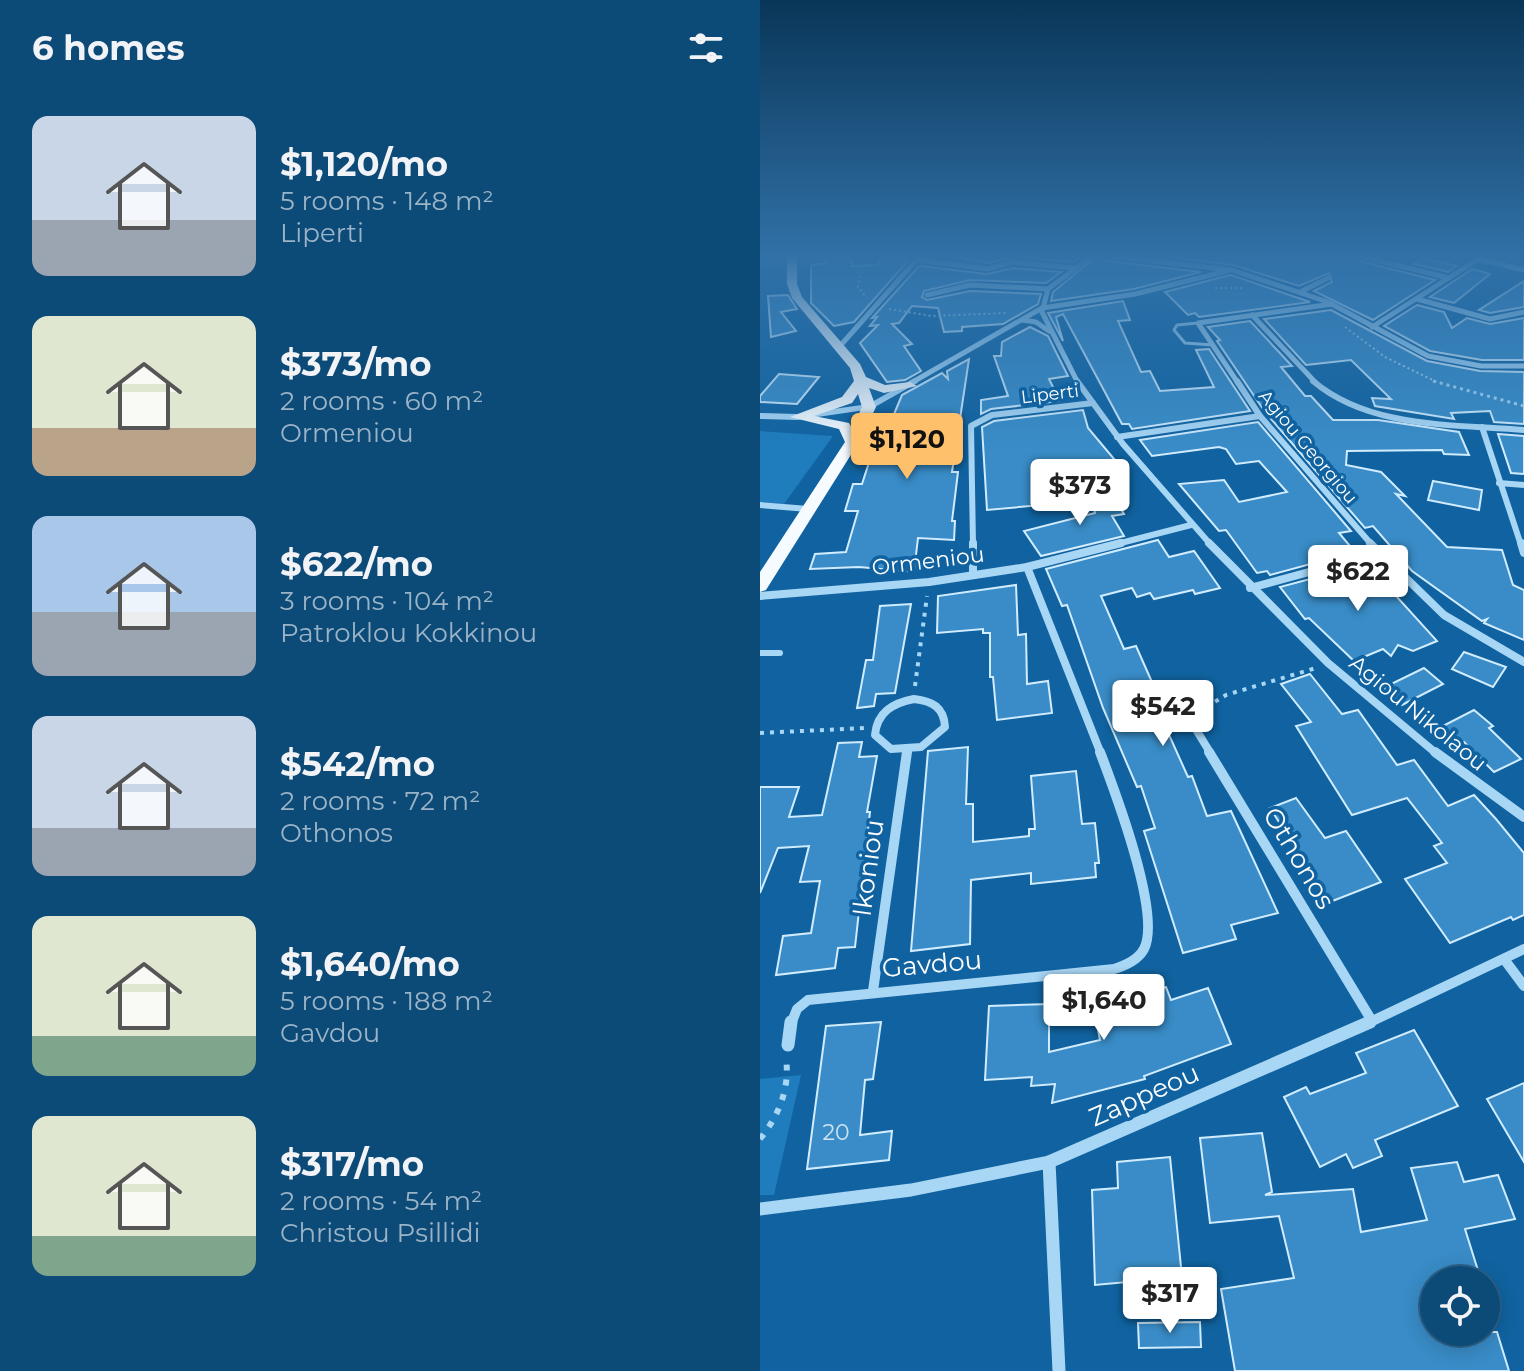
<!DOCTYPE html>
<html lang="en">
<head>
<meta charset="utf-8">
<style>
  :root { --surface:#0c4a78; --page:#15517d; --text:#f1f3f6; --muted:#9ab3c6; --line:#2c628a; --accent:#ffc06c }
  body { margin:0; font-family:Montserrat,sans-serif; background:var(--page); color:var(--text); height:100vh; display:flex; flex-direction:column; font-size:30px; white-space:nowrap }
  * { box-sizing:border-box; margin:0 }
  p { font-size:26px; color:var(--muted) }
  .icon { flex:none; width:44px; height:44px; fill:none; stroke:currentColor; stroke-width:2; stroke-linecap:round; stroke-linejoin:round }
  .map { position:relative; flex:1; overflow:hidden }
  .side { display:flex; flex-direction:column; background:var(--surface); width:760px }
  .side>* { flex:none }
  .controls { position:absolute; left:660px; top:1266px; display:grid; gap:16px }
  .controls a { display:grid; place-items:center; width:80px; height:80px; border-radius:50%; background:var(--surface); box-shadow:0 4px 20px #0003,0 0 0 2px var(--line); font-size:40px }
  .price { position:absolute; translate:-50% -68px; padding:0 18px; border-radius:8px; background:#fff; color:#222; font-size:26px; line-height:52px; filter:drop-shadow(0 2px 4px #0008) }
  .price::after { content:''; position:absolute; left:50%; top:48px; width:24px; height:18px; margin-left:-12px; background:inherit; clip-path:polygon(0 0,100% 0,50% 100%) }
  .price.on { background:var(--accent); color:#111 }
  ul { padding:0; list-style:none }
  li { display:flex; align-items:center; gap:24px; height:200px; padding:0 32px }
  li span { display:grid; place-items:center; flex:none; width:224px; height:160px; border-radius:16px; color:#555 }
  li>.icon { margin-inline-start:auto }
  span .icon { width:96px; height:96px; fill:#fffc; stroke-width:1 }
  li b { font-size:34px }
  h2 { display:flex; justify-content:space-between; align-items:center; height:96px; padding:0 32px; font-size:34px }
  main { display:flex; flex:1; min-height:0 }
  .map>svg:first-child { display:block }
  .green { fill:#1f7cbd }
  .building { fill:#398cc7; stroke:#d1ecfe; stroke-width:2 }
  .lines { fill:none; stroke-linecap:round; stroke-linejoin:round }
  .path-far3 { stroke:#a8d6f5; stroke-width:2; stroke-dasharray:2 3; stroke-linecap:butt }
  .path-far2 { stroke:#a8d6f5; stroke-width:3; stroke-dasharray:3 4; stroke-linecap:butt }
  .path-far1 { stroke:#a8d6f5; stroke-width:4; stroke-dasharray:4 6; stroke-linecap:butt }
  .path { stroke:#a8d6f5; stroke-width:6; stroke-dasharray:6 9; stroke-linecap:butt }
  .service-far1 { stroke:#a8d6f5; stroke-width:3 }
  .service { stroke:#a8d6f5; stroke-width:6 }
  .minor-far4 { stroke:#a8d6f5; stroke-width:5 }
  .minor-far3 { stroke:#a8d6f5; stroke-width:6 }
  .minor-far2 { stroke:#a8d6f5; stroke-width:8 }
  .minor-far1 { stroke:#a8d6f5; stroke-width:10 }
  .minor { stroke:#a8d6f5; stroke-width:13 }
  .tertiary { fill:#a8d6f5; fill-rule:evenodd }
  .primary { fill:#f6fbff; fill-rule:evenodd }
  .labels { text-anchor:middle; dominant-baseline:central; stroke-width:7; stroke-linejoin:round; paint-order:stroke }
  .far-street-label { font-size:18px; fill:#fff; stroke:#1063a0 }
  .street-label { font-size:22px; fill:#fff; stroke:#1063a0 }
  .near-number-label { font-size:22px; fill:#cee2f1 }
  .near-street-label { font-size:26px; fill:#fff; stroke:#1063a0 }
</style>
</head>
<body>
<main>
<section class="side">
<h2>6 homes<svg class="icon" aria-label="filters" viewBox="0 0 24 24"><path d="M4 7h16M4 17h16"/><circle cx="9" cy="7" r="2"/><circle cx="15" cy="17" r="2"/></svg></h2>
<ul>
<li><span style="background:linear-gradient(#c9d6e8 65%,#9aa5b1 0)"><svg class="icon" aria-label="home" viewBox="0 0 24 24"><path d="M3 11l9-7 9 7M6 9v11h12V9"/></svg></span><div><b>$1,120/mo</b><p>5 rooms · 148 m²</p><p>Liperti</p></div></li>
<li><span style="background:linear-gradient(#dfe7d0 70%,#b9a48a 0)"><svg class="icon" aria-label="home" viewBox="0 0 24 24"><path d="M3 11l9-7 9 7M6 9v11h12V9"/></svg></span><div><b>$373/mo</b><p>2 rooms · 60 m²</p><p>Ormeniou</p></div></li>
<li><span style="background:linear-gradient(#a9c7e8 60%,#9aa5b1 0)"><svg class="icon" aria-label="home" viewBox="0 0 24 24"><path d="M3 11l9-7 9 7M6 9v11h12V9"/></svg></span><div><b>$622/mo</b><p>3 rooms · 104 m²</p><p>Patroklou Kokkinou</p></div></li>
<li><span style="background:linear-gradient(#c9d6e8 70%,#9aa5b1 0)"><svg class="icon" aria-label="home" viewBox="0 0 24 24"><path d="M3 11l9-7 9 7M6 9v11h12V9"/></svg></span><div><b>$542/mo</b><p>2 rooms · 72 m²</p><p>Othonos</p></div></li>
<li><span style="background:linear-gradient(#dfe7d0 75%,#7fa58c 0)"><svg class="icon" aria-label="home" viewBox="0 0 24 24"><path d="M3 11l9-7 9 7M6 9v11h12V9"/></svg></span><div><b>$1,640/mo</b><p>5 rooms · 188 m²</p><p>Gavdou</p></div></li>
<li><span style="background:linear-gradient(#dfe7d0 75%,#7fa58c 0)"><svg class="icon" aria-label="home" viewBox="0 0 24 24"><path d="M3 11l9-7 9 7M6 9v11h12V9"/></svg></span><div><b>$317/mo</b><p>2 rooms · 54 m²</p><p>Christou Psillidi</p></div></li>
</ul>
</section>
<div class="map">
<svg width="764" height="1371" viewBox="0 0 764 1371">
  <rect width="100%" height="100%" fill="#1063a0"/>
  <g class="green">
    <path d="M0,431L73,436L24,504L0,502Z"/>
    <path d="M41,1075L14,1195H0V1079Z"/>
  </g>
  <g class="building">
    <path d="M66,256H91L92,266L117,265L123,256H144L143,260L148,261L94,322L74,326L51,303V265L66,263Z"/>
    <path d="M188,256H322L314,262L252,257L228,263Z"/>
    <path d="M337,256L348,261L441,272L374,289L291,301L293,292Z"/>
    <path d="M401,256H592L599,261L675,280L613,320L554,291L572,282L569,273L539,286L473,265Z"/>
    <path d="M663,258L697,266L688,272L654,264Z"/>
    <path d="M159,266L227,274L253,268L301,272L286,283L210,280L164,291L162,297L167,300L210,291L281,294L278,304L243,324L202,327V331L184,332L178,308L152,306L139,323L132,324L152,344L144,346L161,371L145,380L127,382L100,343L118,325L110,326L117,317L112,318Z"/>
    <path d="M712,269L730,274L694,303L670,297Z"/>
    <path d="M470,275H471L550,302L439,317L435,313L428,315L405,292Z"/>
    <path d="M764,281V307L730,313L719,310Z"/>
    <path d="M28,295L37,309L21,312L36,331L11,337L8,296Z"/>
    <path d="M363,301L370,320L358,321L381,372L390,371L400,391L454,387L436,350L449,349L490,411L372,429L369,424H362L303,314L296,317L303,341L288,313Z"/>
    <path d="M657,305L684,312L692,328L707,318L730,324L764,318V360H722L670,351L624,326Z"/>
    <path d="M571,310L667,361L720,371L764,372V424L734,422L730,411L691,413L694,419L615,406L612,398L631,399L591,360L546,365L504,319Z"/>
    <path d="M490,321L532,366L521,367L545,396H551L573,420H618L699,432L709,455L684,454L682,450L587,451L586,465L621,472L645,496L636,494L687,547L742,550L753,585L764,590V640L724,623L727,619L722,621L652,571L613,526L605,528L505,412L457,341L460,340L448,327Z"/>
    <path d="M270,327L288,336L308,376L289,379L300,401L231,409L221,414V400L248,396L234,356H241L242,342Z"/>
    <path d="M209,359L192,472H198L192,521H195L194,540L158,538L154,572L99,567L50,569L55,554L86,552L98,511H85L93,484H102L113,450L118,449L124,438L142,395L182,373L188,379L187,371Z"/>
    <path d="M19,374L59,377L37,404L0,402V396Z"/>
    <path d="M323,410L328,428L360,466L322,474L326,501L227,510L222,427L234,421Z"/>
    <path d="M498,422L591,531L579,533L595,552L510,575L507,571L497,573L466,530L459,531L419,484L464,480L479,502L527,492L499,461L476,464L466,449L459,447L392,456L380,440Z"/>
    <path d="M738,434L764,436V474L751,473Z"/>
    <path d="M329,478L337,490L349,489L364,514L352,516L364,536L281,556L264,531L335,513Z"/>
    <path d="M673,481L722,490L719,510L668,500Z"/>
    <path d="M398,540L409,557L434,551L460,588L435,594L433,590L394,599L390,593L377,597L372,588L341,596L364,649L376,646L407,716L401,717L428,777L432,776L447,816L471,811L518,913L471,925L476,939L423,953L384,831L395,828L381,786L377,787L343,708L307,605L302,606L286,569Z"/>
    <path d="M606,564L609,566L677,641L653,651L638,645L631,656L623,649L594,661L549,618L545,619L520,587Z"/>
    <path d="M256,585L258,635L266,634L267,684L288,681L292,713L237,720L233,677H230V633H223V629L177,633L178,596Z"/>
    <path d="M151,604L135,693L116,694L114,706L97,708L106,660H113L120,606Z"/>
    <path d="M704,652L746,667L733,687L692,669Z"/>
    <path d="M664,668L683,684L642,705L623,688Z"/>
    <path d="M550,674L582,714L598,710L637,765L654,760L688,806L714,795L736,819L764,853V915L753,920L751,917L690,943L645,879L687,863L674,846L682,843L647,798L592,815L536,726L551,722L521,684Z"/>
    <path d="M714,710L733,726L729,728L761,759L734,772L704,742L698,746L679,728Z"/>
    <path d="M102,742L99,757L117,756L107,812H110L95,947L78,948L75,968L16,975L23,936L51,933L60,881L40,882L49,846L18,848L0,893V787H39L29,817L62,815L78,743Z"/>
    <path d="M208,747L206,804H213V842L269,836V829H275L271,776L316,771L322,824L335,823L339,863H335L336,877L271,884V873L211,880L210,944L151,951L168,751Z"/>
    <path d="M536,798L565,838L586,831L621,882L570,902L510,808Z"/>
    <path d="M406,987L411,1000L448,988L471,1044L384,1076L385,1079L292,1103L295,1084L271,1086L272,1077L225,1080L229,1006L289,1004V1052L340,1040L332,999L364,991L366,1000Z"/>
    <path d="M121,1022L113,1079L105,1080L100,1135L132,1131L129,1160L47,1169L66,1026Z"/>
    <path d="M654,1030L698,1106L615,1140L622,1156L593,1168L586,1154L560,1167L524,1097L546,1087L550,1094L606,1073L596,1053Z"/>
    <path d="M764,1083V1162L727,1099Z"/>
    <path d="M502,1133L512,1192L505,1195L593,1189L601,1232L667,1220L651,1168L697,1162L704,1182L738,1175L755,1219L705,1229L721,1280H674V1332H737L749,1371H475L461,1289L534,1278L519,1216L450,1223L440,1138Z"/>
    <path d="M410,1157L422,1277L335,1285L332,1190L358,1188L357,1162Z"/>
    <path d="M440,1322L441,1347L379,1348L378,1323Z"/>
  </g>
  <g class="lines">
    <g class="path-far3">
      <path d="M104,256L98,287L107,298"/>
      <path d="M455,288H482"/>
      <path d="M129,309L172,316L247,313"/>
      <path d="M585,327L625,357L679,383"/>
    </g>
    <path class="path-far2" d="M673,381L764,406"/>
    <g class="path-far1">
      <path d="M155,686L167,596"/>
      <path d="M438,712L466,695L556,668"/>
      <path d="M0,733L105,728"/>
    </g>
    <path class="path" d="M0,1139C19,1115 30,1089 26,1058"/>
    <path class="service-far1" d="M438,323L417,325L414,330L425,343L453,345"/>
    <path class="service" d="M0,653H20"/>
    <g class="minor-far4">
      <path d="M349,256L472,270L568,302L668,356L721,366H764"/>
      <path d="M600,256L689,278"/>
      <path d="M719,259L764,270"/>
      <path d="M158,260L228,269L252,262L315,268"/>
      <path d="M542,291L568,278"/>
      <path d="M167,295L210,285L288,289"/>
      <path d="M657,299L730,319L764,312"/>
      <path d="M492,315L556,383"/>
      <path d="M262,320L276,322L289,331"/>
      <path d="M612,327L723,256"/>
      <path d="M80,346L159,257"/>
      <path d="M151,383L282,308L375,294L467,271"/>
      <path d="M318,383L282,312L288,289L332,256"/>
      <path d="M478,383L438,323L572,304"/>
    </g>
    <g class="minor-far3">
      <path d="M317,381L363,444L451,545"/>
      <path d="M477,381L500,416L612,545"/>
      <path d="M553,381C610,429 693,424 764,430"/>
      <path d="M109,407L155,381"/>
      <path d="M722,427L761,545"/>
      <path d="M357,437L500,416"/>
      <path d="M739,483L764,485"/>
      <path d="M0,505L48,509"/>
      <path d="M213,545L211,426L232,415L333,403"/>
      <path d="M353,545L431,525"/>
    </g>
    <g class="minor-far2">
      <path d="M213,543V575"/>
      <path d="M449,543L568,663L677,754"/>
      <path d="M610,543L684,615L764,662"/>
      <path d="M761,543L764,553"/>
      <path d="M267,567L341,754"/>
      <path d="M490,588L619,553"/>
      <path d="M0,596L169,582L267,567L361,543"/>
      <path d="M154,699C172,701 184,707 185,727L161,747L131,749L115,735C117,712 133,703 154,699Z"/>
      <path d="M429,718L451,754"/>
    </g>
    <g class="minor-far1">
      <path d="M449,752L612,1021"/>
      <path d="M675,752L764,817"/>
      <path d="M744,959L764,986"/>
      <path d="M113,991L147,752"/>
      <path d="M31,1024L37,1009L48,1000L354,969C366,965 378,960 384,949C402,914 354,789 340,752"/>
      <path d="M606,1024L764,949"/>
    </g>
    <g class="minor">
      <path d="M28,1045L31,1022"/>
      <path d="M289,1162L299,1371"/>
      <path d="M0,1209L151,1190L289,1162L610,1022"/>
    </g>
    <path class="tertiary" d="M109,404L112,405V409L37,420L0,419V413L37,414Z"/>
    <path class="primary" d="M27,256H37V284L42,297L100,364L106,377L125,385L150,382L157,386L124,393L109,388L116,407L99,442L6,590L0,592V572L85,442L79,429L30,417L82,397L94,381L90,368L32,298L27,284ZM98,394L102,407L92,428L89,423L54,416L92,403Z"/>
  </g>
  <linearGradient id="sky" x2="0" y2="1"><stop stop-color="#093658"/><stop offset="0.57" stop-color="#3171a7"/><stop offset="1" stop-color="#3171a7" stop-opacity="0"/></linearGradient>
  <rect width="764" height="448" fill="url(#sky)"/>
  <g class="labels">
    <g class="far-street-label">
      <text transform="translate(290 394) rotate(-7)">Liperti</text>
      <text transform="translate(548 447) rotate(50)">Agiou Georgiou</text>
    </g>
    <g class="street-label">
      <text transform="translate(168 561) rotate(-7)">Ormeniou</text>
      <text transform="translate(658 713) rotate(39)">Agiou Nikolaou</text>
    </g>
    <g class="near-number-label">
      <text x="76" y="1132">20</text>
    </g>
    <g class="near-street-label">
      <text transform="translate(539 858) rotate(59)">Othonos</text>
      <text transform="translate(108 868) rotate(-82)">Ikoniou</text>
      <text transform="translate(172 964) rotate(-5)">Gavdou</text>
      <text transform="translate(384 1095) rotate(-24)">Zappeou</text>
    </g>
  </g>
</svg>
<div class="controls">
<a><svg class="icon" aria-label="locate" viewBox="0 0 24 24"><circle cx="12" cy="12" r="6"/><path d="M12 2v4M12 18v4M2 12h4M18 12h4"/></svg></a>
</div>
<b class="price on" style="left:147px;top:481px">$1,120</b>
<b class="price" style="left:320px;top:527px">$373</b>
<b class="price" style="left:598px;top:613px">$622</b>
<b class="price" style="left:403px;top:748px">$542</b>
<b class="price" style="left:344px;top:1042px">$1,640</b>
<b class="price" style="left:410px;top:1335px">$317</b>
</div>
</main>
</body>
</html>
